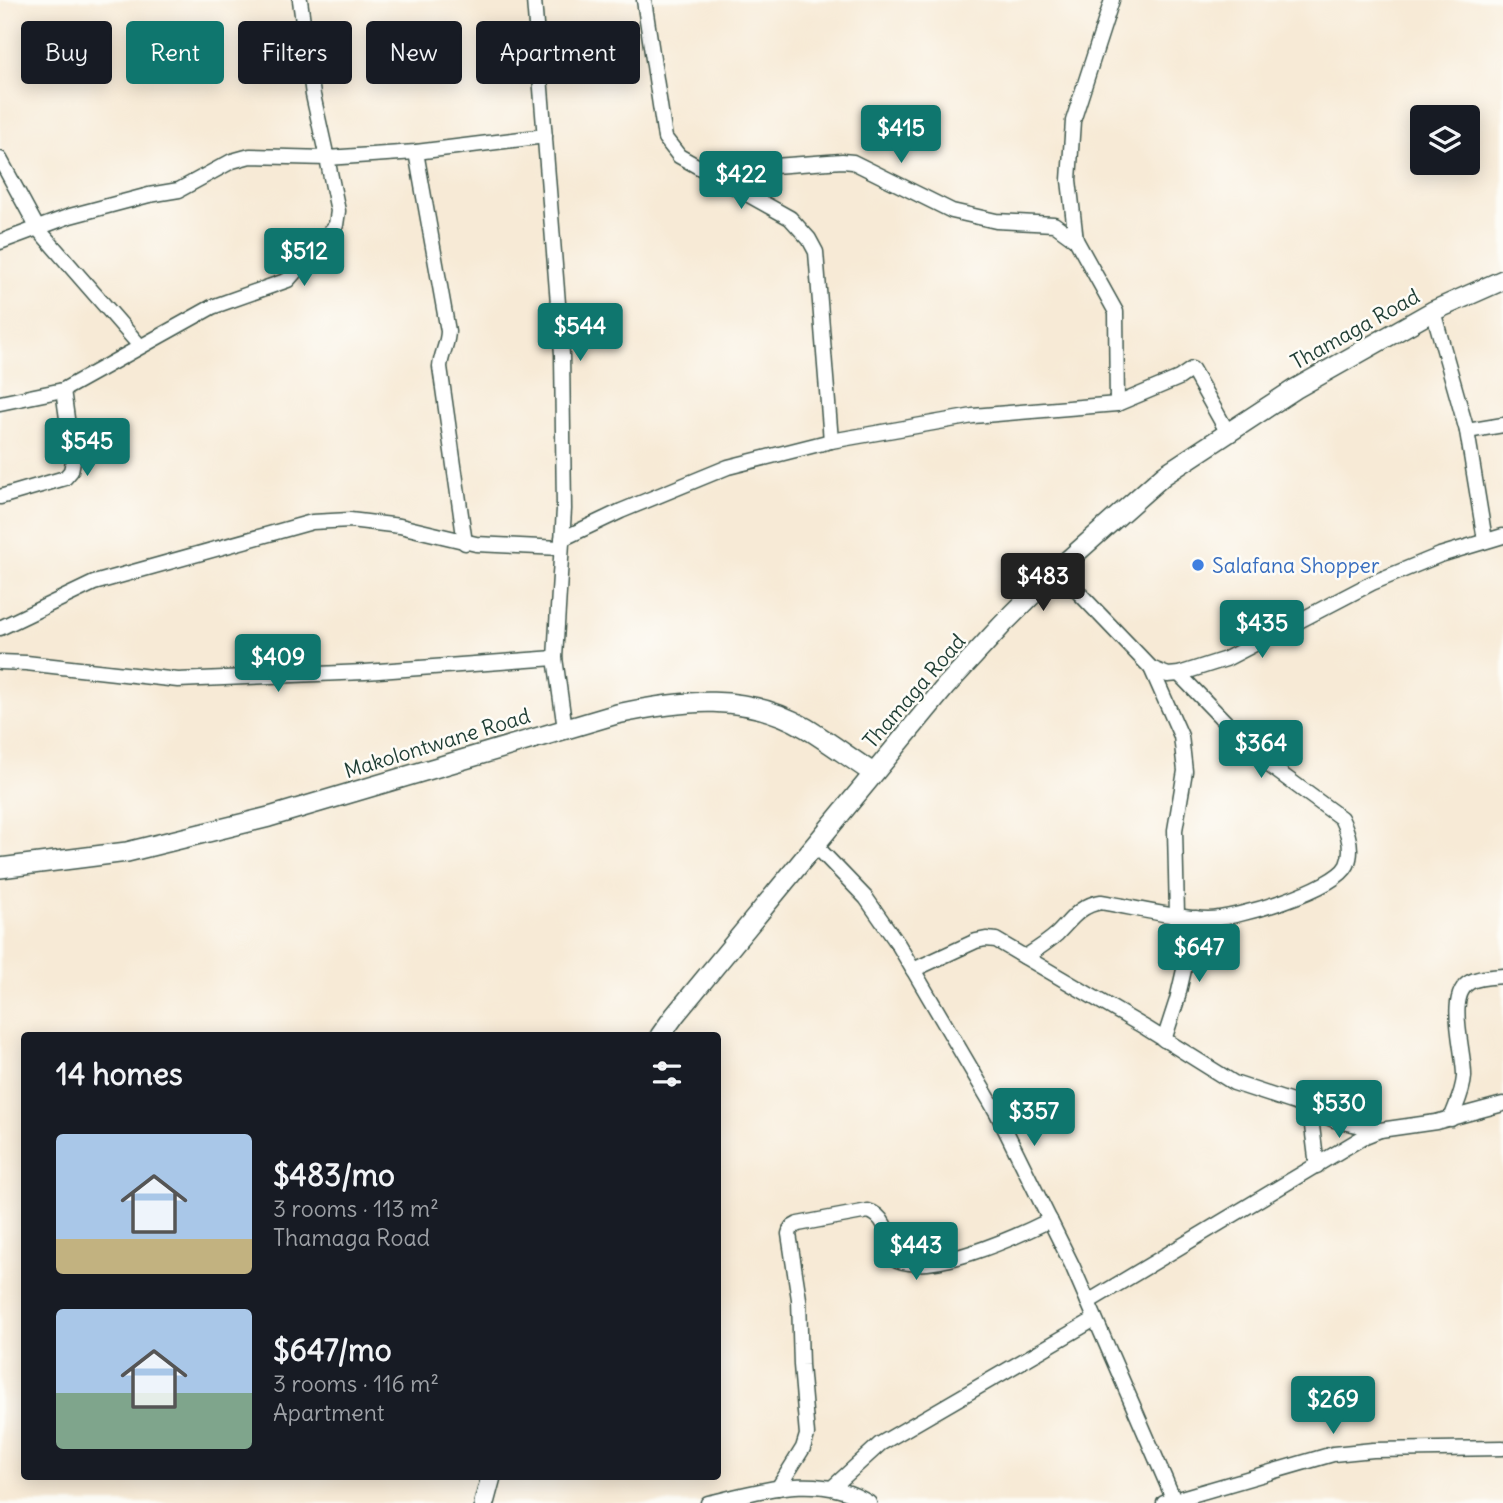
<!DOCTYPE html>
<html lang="en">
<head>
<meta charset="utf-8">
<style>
  :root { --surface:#171b24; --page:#242831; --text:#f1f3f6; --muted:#9ea1a6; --accent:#0f766e }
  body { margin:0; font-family:Delius,sans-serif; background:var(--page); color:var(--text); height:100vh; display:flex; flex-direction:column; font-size:26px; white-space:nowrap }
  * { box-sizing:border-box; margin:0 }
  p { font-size:23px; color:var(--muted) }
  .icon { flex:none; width:38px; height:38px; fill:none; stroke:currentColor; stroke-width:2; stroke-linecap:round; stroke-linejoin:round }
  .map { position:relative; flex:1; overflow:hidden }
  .side { position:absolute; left:21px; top:1032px; width:700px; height:448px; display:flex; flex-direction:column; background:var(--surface); border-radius:7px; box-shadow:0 4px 18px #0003 }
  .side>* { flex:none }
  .banner { position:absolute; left:21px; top:21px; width:700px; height:63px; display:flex; gap:14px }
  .tools { position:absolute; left:1410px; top:105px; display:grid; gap:14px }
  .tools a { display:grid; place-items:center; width:70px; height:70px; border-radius:7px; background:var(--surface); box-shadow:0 4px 18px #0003; font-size:35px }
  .price { position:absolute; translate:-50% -60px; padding:0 16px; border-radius:7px; background:var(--accent); color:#fff; font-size:23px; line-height:46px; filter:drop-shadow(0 2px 4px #0008) }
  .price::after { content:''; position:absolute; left:50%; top:42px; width:21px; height:16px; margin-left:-10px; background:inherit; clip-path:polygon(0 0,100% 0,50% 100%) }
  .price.on { background:#222; color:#fff }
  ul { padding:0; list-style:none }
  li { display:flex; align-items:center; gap:21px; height:175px; padding:0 35px }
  li span { display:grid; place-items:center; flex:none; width:196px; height:140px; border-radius:7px; color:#555 }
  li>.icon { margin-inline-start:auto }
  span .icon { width:84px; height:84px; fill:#fffc; stroke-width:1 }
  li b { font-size:30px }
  h2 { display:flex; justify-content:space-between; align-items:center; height:84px; padding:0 35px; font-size:30px }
  .tag { padding:0 24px; border-radius:7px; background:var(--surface); box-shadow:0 4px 18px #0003; font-size:24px; line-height:63px }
  .tag.on { background:var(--accent); color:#fff }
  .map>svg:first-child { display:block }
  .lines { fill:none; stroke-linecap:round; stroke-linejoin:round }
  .street-casing { stroke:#3f574c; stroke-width:17 }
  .secondary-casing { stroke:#3f574c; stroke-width:22 }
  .street { stroke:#fff; stroke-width:14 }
  .secondary { stroke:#fff; stroke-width:19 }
  .shop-dot { fill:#3f7fe0; stroke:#fdfcf7; stroke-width:2.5 }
  .labels { text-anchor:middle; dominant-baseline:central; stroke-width:5; stroke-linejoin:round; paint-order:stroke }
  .street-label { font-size:21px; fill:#1f3d34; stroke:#fdfcf7 }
  .shop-label { font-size:21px; fill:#366cbe; stroke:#fdfcf7; text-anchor:start }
</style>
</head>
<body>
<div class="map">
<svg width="1503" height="1503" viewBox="0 0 1503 1503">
  <rect width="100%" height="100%" fill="#fdfcf7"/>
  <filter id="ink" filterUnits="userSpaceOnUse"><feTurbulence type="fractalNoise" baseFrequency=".0143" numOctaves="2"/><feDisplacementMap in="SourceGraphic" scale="14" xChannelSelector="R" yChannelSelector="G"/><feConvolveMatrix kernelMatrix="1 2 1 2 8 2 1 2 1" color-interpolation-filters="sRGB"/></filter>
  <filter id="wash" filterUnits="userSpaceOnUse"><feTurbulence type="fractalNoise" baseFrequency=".00686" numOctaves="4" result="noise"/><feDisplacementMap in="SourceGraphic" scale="28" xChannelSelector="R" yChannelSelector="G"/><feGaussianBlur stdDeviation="1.57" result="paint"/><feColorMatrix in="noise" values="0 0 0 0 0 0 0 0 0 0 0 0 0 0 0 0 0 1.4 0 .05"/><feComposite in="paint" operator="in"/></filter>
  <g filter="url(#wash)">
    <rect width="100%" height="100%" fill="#f7ead6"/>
  </g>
  <g filter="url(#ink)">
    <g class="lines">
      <defs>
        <g id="street">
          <path d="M534,0L562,354L564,509L555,658L565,729"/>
          <path d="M644,0L665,138L679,156L790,218L809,239L816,252L831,441"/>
          <path d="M1112,0L1073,121L1069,180L1076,240L1116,312L1117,404"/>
          <path d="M416,152L448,331C448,344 441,354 440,367L465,543"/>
          <path d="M0,159L38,229L140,346"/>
          <path d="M708,171L842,161L853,162L952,211L996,221L1054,224L1076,240"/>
          <path d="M0,242L70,216L149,195L179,190L232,161L250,156L327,158L313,95L300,0"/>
          <path d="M1433,311L1467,431L1485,540"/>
          <path d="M0,403L63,390L212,307L288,280L336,225L338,211L327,158L416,152L545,136"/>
          <path d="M1467,431L1503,425"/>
          <path d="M0,497L65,478L71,471L73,461L63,390"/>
          <path d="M562,539L621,511L728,467L831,441L973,416L1117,404L1179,378L1192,369L1228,433"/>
          <path d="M1057,570L1151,668L1168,675L1179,674L1226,659L1372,583L1440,555L1503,536"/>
          <path d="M0,628L94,583L312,522L350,520L400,526L476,544L561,548"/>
          <path d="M0,662L26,663L178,680L365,672L555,658"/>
          <path d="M1151,668L1181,736L1185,771L1175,830L1177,915"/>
          <path d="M816,846L866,898L898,944L997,1113L1072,1265L1174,1500"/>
          <path d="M1025,957C1036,950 1047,943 1057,934C1071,920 1080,905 1101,902C1136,908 1173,918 1208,919C1235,919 1335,890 1347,865C1354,849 1348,832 1341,818L1262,760L1179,674"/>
          <path d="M913,970L976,941L986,939L996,940L1146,1028L1234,1083L1295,1103L1334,1120L1380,1130"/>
          <path d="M1164,1040L1177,1000L1196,918"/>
          <path d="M1310,1110L1317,1166"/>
          <path d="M1451,1119C1456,1105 1463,1092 1464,1077C1465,1053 1445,995 1470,982C1479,977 1493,977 1503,976"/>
          <path d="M1088,1302L1365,1136L1380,1130L1436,1122L1503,1104"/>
          <path d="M833,1487L880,1444L1095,1319"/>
          <path d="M778,1488L803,1448L807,1435L801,1365L799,1299L789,1234L791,1228L798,1224L868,1211C888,1216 888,1241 893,1258C925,1279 1018,1236 1050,1220"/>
          <path d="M708,1503C761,1491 819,1471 869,1503"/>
          <path d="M1164,1503L1333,1454L1373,1450L1503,1448"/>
        </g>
        <g id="secondary">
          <path d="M0,868L127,852L269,817L617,714C682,700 746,692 806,728C829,742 850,758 873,773"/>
          <path d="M660,1036L675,1015L946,686L1003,624L1057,570L1164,475L1295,389L1433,311L1503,280"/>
          <path d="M484,1503L491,1477"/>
        </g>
      </defs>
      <use href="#street" class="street-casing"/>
      <use href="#secondary" class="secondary-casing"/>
      <use href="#street" class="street"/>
      <use href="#secondary" class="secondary"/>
    </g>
  </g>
  <circle class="shop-dot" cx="1198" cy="565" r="7"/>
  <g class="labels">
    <g class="street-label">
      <text transform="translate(1355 329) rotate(-29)">Thamaga Road</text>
      <text transform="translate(914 691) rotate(-49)">Thamaga Road</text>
      <text transform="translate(437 743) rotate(-17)">Makolontwane Road</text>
    </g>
    <g class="shop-label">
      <text x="1212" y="565">Salafana Shopper</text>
    </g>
  </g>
</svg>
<div class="tools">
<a><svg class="icon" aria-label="layers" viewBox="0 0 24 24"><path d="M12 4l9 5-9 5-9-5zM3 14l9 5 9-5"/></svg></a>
</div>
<b class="price" style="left:901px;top:165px">$415</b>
<b class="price" style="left:741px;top:211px">$422</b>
<b class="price" style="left:304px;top:288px">$512</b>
<b class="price" style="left:580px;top:363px">$544</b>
<b class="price" style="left:87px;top:478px">$545</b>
<b class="price on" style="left:1043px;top:613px">$483</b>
<b class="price" style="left:1262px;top:660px">$435</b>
<b class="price" style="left:278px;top:694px">$409</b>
<b class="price" style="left:1261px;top:780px">$364</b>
<b class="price" style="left:1199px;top:984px">$647</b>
<b class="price" style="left:1339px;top:1140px">$530</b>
<b class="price" style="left:1034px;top:1148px">$357</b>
<b class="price" style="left:916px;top:1282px">$443</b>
<b class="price" style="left:1333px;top:1436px">$269</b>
<div class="banner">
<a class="tag">Buy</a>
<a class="tag on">Rent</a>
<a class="tag">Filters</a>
<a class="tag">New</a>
<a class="tag">Apartment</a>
</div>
<section class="side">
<h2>14 homes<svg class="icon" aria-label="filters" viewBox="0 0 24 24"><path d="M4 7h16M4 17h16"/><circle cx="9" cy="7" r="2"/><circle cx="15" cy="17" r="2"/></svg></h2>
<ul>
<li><span style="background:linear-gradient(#a9c7e8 75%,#c2b280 0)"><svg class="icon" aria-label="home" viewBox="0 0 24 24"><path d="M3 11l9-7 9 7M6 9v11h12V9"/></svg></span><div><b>$483/mo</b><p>3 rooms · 113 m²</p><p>Thamaga Road</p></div></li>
<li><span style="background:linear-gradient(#a9c7e8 60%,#7fa58c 0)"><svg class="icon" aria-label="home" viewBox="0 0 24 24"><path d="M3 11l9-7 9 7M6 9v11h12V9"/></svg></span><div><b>$647/mo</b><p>3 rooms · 116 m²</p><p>Apartment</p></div></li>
</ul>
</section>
</div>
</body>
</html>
